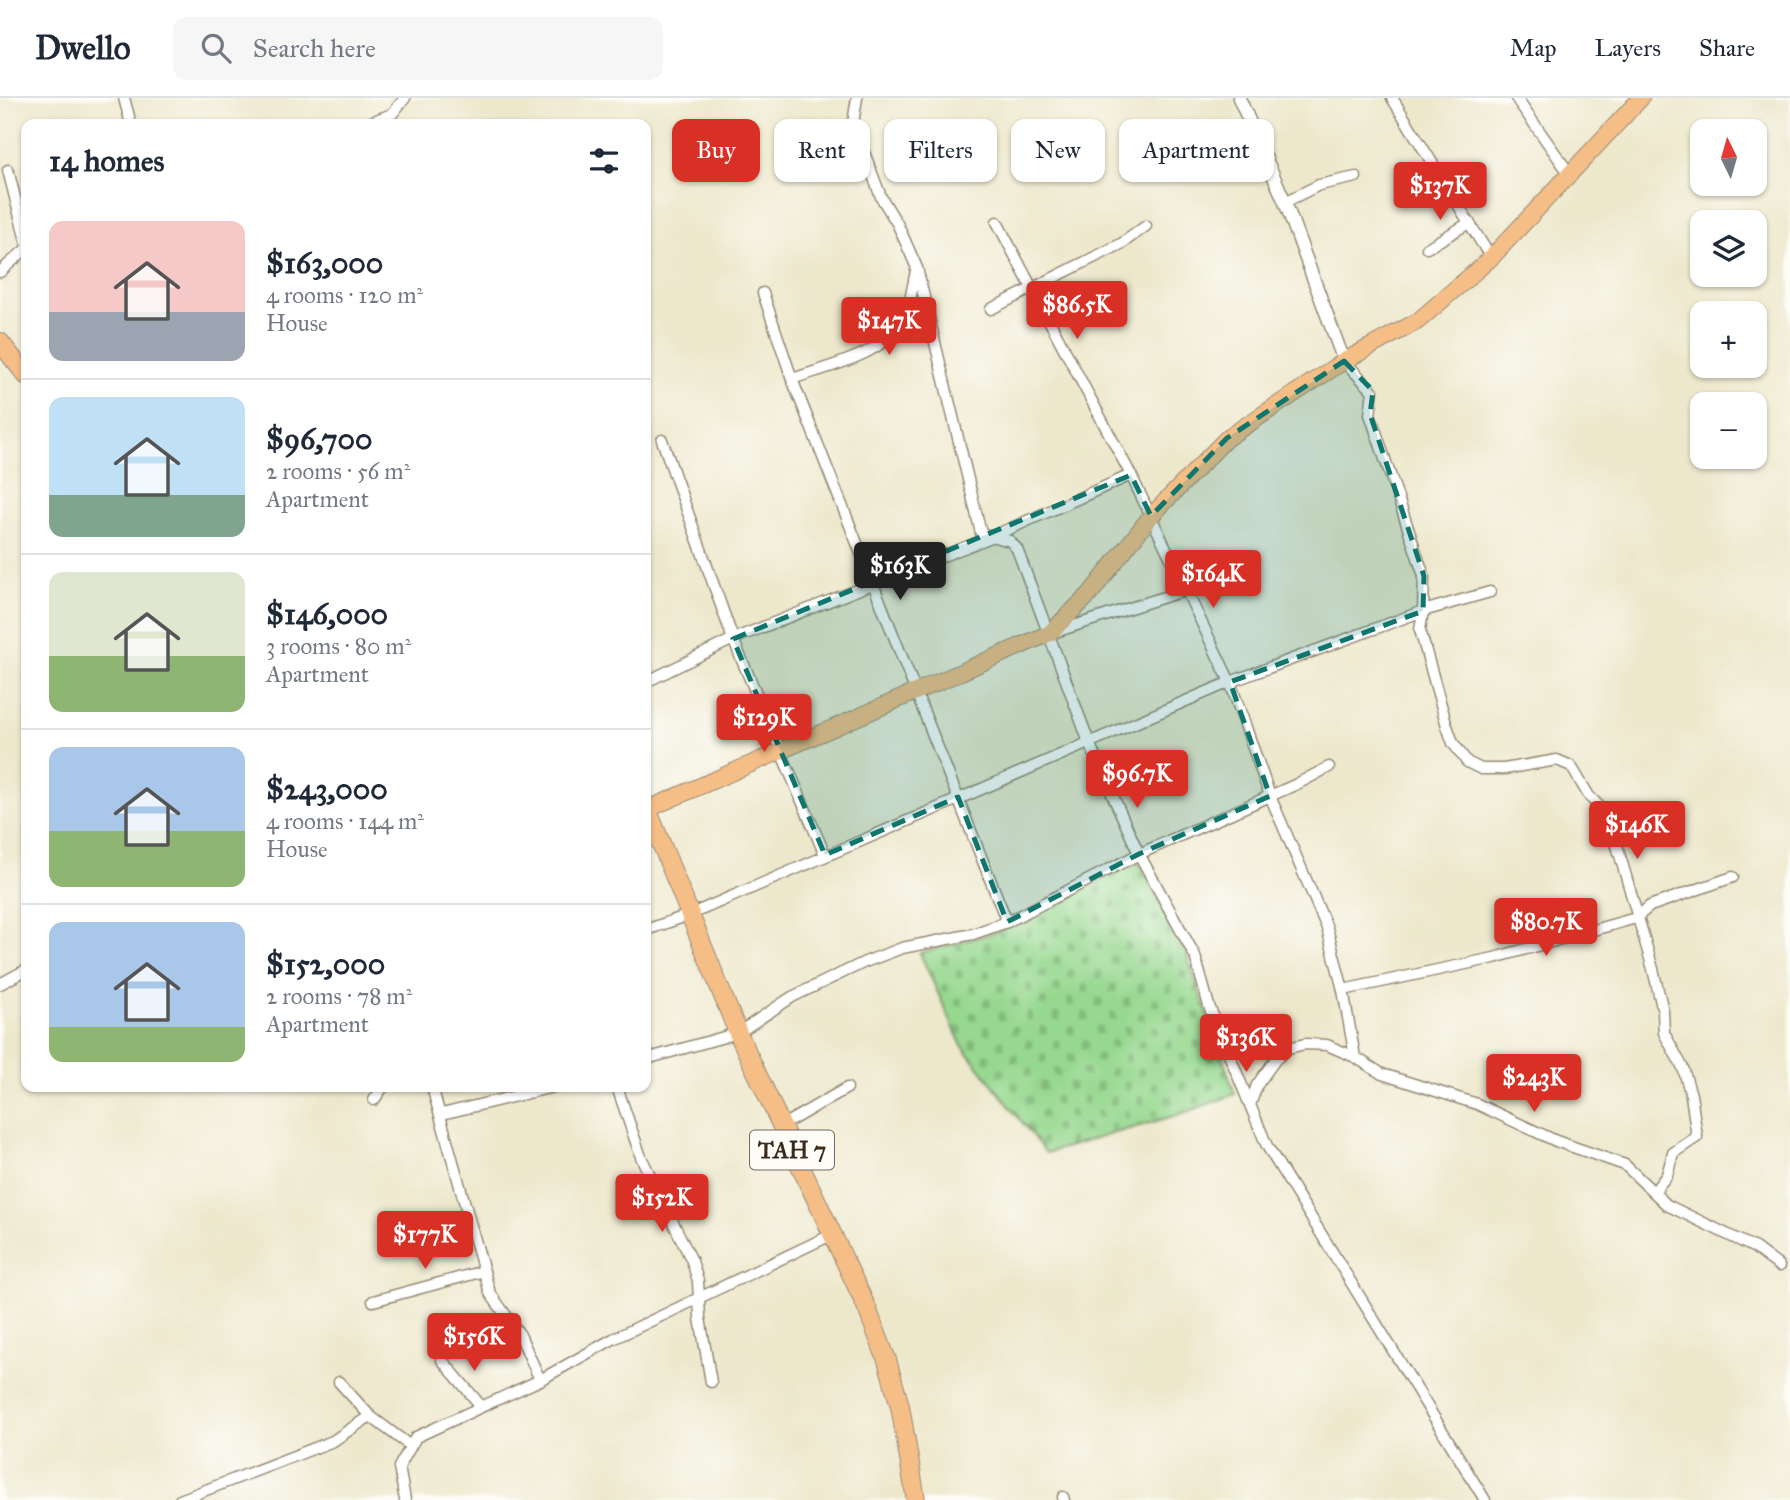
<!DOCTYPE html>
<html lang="en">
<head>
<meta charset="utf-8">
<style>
  :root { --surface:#fff; --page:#f6f6f7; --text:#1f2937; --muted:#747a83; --line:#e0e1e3; --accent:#d93025 }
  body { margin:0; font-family:"IM FELL Great Primer",serif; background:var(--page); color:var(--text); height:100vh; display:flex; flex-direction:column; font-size:26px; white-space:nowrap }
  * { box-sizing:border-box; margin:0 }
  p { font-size:23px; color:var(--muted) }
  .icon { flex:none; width:38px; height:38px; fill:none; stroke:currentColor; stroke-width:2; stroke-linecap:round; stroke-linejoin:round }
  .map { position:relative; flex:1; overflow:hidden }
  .details { position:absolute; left:21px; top:21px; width:630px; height:973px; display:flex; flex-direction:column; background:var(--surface); border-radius:14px; box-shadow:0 2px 5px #0004 }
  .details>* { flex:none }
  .hud { position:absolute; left:672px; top:21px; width:665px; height:63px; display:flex; gap:14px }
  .needle { width:46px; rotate:355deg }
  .tools { position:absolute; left:1690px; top:21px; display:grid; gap:14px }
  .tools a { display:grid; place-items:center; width:77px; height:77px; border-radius:14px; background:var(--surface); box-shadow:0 2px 5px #0004; font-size:35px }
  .price { position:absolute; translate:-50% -60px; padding:0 16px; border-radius:7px; background:var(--accent); color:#fff; font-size:23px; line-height:46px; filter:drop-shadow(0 2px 4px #0008) }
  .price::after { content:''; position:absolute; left:50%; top:42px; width:21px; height:16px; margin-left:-10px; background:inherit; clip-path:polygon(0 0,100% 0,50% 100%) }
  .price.active { background:#222; color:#fff }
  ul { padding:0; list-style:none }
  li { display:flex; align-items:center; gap:21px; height:175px; padding:0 28px }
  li+li { border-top:2px solid var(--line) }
  li span { display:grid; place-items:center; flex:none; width:196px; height:140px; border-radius:14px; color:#555 }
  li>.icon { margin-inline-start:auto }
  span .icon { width:84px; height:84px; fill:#fffc; stroke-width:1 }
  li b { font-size:30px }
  h2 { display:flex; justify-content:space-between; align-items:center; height:84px; padding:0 28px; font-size:30px }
  .tag { padding:0 24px; border-radius:14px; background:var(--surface); box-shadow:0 2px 5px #0004; font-size:24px; line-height:63px }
  .tag.active { background:var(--accent); color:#fff }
  header { display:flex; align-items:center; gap:42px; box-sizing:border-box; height:98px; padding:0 35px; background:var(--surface); border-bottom:2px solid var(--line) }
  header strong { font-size:33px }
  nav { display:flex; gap:38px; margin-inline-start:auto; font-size:24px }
  .search { width:490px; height:63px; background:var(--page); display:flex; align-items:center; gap:18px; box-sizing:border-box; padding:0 24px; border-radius:14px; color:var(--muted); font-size:26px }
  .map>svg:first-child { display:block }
  .cemetery { fill:url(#cemetery-stones); stroke:#688156; stroke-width:2 }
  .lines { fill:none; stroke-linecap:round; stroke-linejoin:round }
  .minor-casing { stroke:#948975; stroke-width:13 }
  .tertiary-casing { stroke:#948975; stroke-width:15 }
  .primary-casing { stroke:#948975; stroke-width:18 }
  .trunk-casing { stroke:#948975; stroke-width:20 }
  .minor { stroke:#fff; stroke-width:10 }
  .tertiary { stroke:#fff; stroke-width:12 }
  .primary { stroke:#f6be87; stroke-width:16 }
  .trunk { stroke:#f6be87; stroke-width:18 }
  .marked { fill:#0f766e; fill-opacity:0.2; stroke:#0f766e; stroke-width:5; stroke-dasharray:14 9; stroke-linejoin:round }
  .labels { text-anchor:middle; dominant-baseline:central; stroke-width:5; stroke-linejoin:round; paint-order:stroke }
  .shield { fill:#fdfcf7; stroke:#75695f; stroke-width:2 }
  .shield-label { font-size:23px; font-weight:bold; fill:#3b2a1e }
</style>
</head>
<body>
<header>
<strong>Dwello</strong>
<div class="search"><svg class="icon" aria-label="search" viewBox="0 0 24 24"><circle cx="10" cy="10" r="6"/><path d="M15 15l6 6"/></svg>Search here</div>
<nav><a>Map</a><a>Layers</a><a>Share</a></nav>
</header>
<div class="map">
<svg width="1790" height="1402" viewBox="0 0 1790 1402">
  <defs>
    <pattern id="cemetery-stones" width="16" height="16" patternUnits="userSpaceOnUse" patternTransform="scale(1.75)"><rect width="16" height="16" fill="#96d88f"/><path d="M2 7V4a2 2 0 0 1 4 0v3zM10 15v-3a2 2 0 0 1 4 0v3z" fill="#82ba7b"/></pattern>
  </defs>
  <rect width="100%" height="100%" fill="#fdfcf7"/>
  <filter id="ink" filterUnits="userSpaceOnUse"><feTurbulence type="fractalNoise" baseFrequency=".0143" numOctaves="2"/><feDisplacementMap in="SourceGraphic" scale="14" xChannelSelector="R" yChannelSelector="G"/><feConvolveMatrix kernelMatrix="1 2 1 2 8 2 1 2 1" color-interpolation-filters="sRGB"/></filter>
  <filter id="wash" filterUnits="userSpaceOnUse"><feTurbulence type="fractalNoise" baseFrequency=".00686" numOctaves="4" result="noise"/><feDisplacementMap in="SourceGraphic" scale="28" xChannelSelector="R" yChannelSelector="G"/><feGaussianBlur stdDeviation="1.57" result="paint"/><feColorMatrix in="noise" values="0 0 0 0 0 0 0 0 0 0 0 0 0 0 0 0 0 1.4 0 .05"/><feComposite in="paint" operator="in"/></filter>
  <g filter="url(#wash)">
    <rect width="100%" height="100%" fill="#ede8cc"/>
    <path class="cemetery" d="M1139,764L1186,855L1235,996L1184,1015L1046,1055L961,946L920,855L994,835Z"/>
  </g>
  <g filter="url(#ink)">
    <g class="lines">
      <defs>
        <g id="minor">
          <path d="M124,0L131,26"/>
          <path d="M857,0L853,25L881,99L898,127L917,170L981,435L1010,443L1017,451L1090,647L1139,756L1195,858L1209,908L1267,1048L1485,1402"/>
          <path d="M1392,0L1491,160"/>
          <path d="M1516,0L1569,75"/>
          <path d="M366,26L392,16L405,0"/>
          <path d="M8,72L26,143"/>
          <path d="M1412,82L1448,89"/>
          <path d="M1285,104L1319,87L1356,79"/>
          <path d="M997,124L1131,377"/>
          <path d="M1427,150L1469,125"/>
          <path d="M0,174L26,151"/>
          <path d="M763,195L792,281L1007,824"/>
          <path d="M991,211L1121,146L1146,128"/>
          <path d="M1344,263L1373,293L1370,316L1424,478L1423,513L1490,494"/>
          <path d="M792,281C829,268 891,256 906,215C911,202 913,186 916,173"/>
          <path d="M662,342L733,541L825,757"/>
          <path d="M1423,513L1420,532L1447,628L1453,645L1467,664L1481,671H1504L1557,662L1571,668L1589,698L1602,711L1618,751L1653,871L1663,913L1664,935L1683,970L1691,997L1697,1039L1673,1055L1667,1077L1654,1094"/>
          <path d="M1052,535L1186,492L1230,584L1270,698L1327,830L1343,892L1355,959"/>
          <path d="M646,584L733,541L991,439L1131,377L1186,492"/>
          <path d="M646,832L689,817L1230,584L1423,513"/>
          <path d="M0,886L26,872"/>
          <path d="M1343,892L1494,860L1636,820L1650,808L1733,779"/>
          <path d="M646,961L738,935L792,899L865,864L902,850L973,836L1007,824L1139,756L1297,686L1329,669"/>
          <path d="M432,989L490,1195L520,1237L540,1282"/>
          <path d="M617,989L641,1059L692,1163L698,1183L700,1220L711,1284"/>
          <path d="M374,1002L383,989"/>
          <path d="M1250,1007L1257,987L1275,962L1288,950L1305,946L1327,947L1355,959L1382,976L1477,1006L1556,1043L1625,1067L1667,1107L1755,1150L1779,1168"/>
          <path d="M442,1016L553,989"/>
          <path d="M781,1028L847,990"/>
          <path d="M373,1203L484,1173"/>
          <path d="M442,1262L481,1308"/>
          <path d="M339,1284L370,1318L409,1347"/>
          <path d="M1063,1399L1064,1402"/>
          <path d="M180,1402L333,1343L370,1318"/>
          <path d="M405,1402L399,1369L416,1339L540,1282L613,1241L831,1137"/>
        </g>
        <path id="tertiary" d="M1239,0L1285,104L1344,263"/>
        <path id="primary" d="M648,711L1050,535L1090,496L1151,418L1227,340L1344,263L1418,223L1491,160L1641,0"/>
        <g id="trunk">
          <path d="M0,244L26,277"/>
          <path d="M646,708L738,935L866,1208L887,1262L900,1308L916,1402"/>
        </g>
      </defs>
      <use href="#minor" class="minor-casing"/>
      <use href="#tertiary" class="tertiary-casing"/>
      <use href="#primary" class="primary-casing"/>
      <use href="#trunk" class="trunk-casing"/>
      <use href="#minor" class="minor"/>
      <use href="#tertiary" class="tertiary"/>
      <use href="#primary" class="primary"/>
      <use href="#trunk" class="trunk"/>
    </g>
  </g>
  <path class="marked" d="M1344,263L1373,293L1370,316L1424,478L1423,513L1230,584L1270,698L1139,756L1007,824L958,699L825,757L733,541L1131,377L1151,418L1227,340Z"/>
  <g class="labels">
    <rect class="shield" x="750" y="1032.5" width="84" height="39" rx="5"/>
    <g class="shield-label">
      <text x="792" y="1052">TAH 7</text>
    </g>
  </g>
</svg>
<div class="tools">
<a><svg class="needle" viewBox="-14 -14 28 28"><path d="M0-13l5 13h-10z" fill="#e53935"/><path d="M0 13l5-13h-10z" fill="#747a83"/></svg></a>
<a><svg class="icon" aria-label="layers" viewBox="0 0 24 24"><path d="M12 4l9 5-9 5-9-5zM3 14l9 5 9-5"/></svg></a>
<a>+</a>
<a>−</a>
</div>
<b class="price" style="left:1440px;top:124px">$137K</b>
<b class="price" style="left:1077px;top:243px">$86.5K</b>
<b class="price" style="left:889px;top:259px">$147K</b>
<b class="price active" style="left:900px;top:504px">$163K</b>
<b class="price" style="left:1213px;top:512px">$164K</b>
<b class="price" style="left:764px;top:656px">$129K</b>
<b class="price" style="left:1137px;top:712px">$96.7K</b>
<b class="price" style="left:1637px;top:763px">$146K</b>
<b class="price" style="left:1546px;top:860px">$80.7K</b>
<b class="price" style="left:1246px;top:976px">$136K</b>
<b class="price" style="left:1534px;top:1016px">$243K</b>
<b class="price" style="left:662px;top:1136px">$152K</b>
<b class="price" style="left:425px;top:1173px">$177K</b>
<b class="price" style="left:474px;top:1275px">$156K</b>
<div class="hud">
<a class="tag active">Buy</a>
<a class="tag">Rent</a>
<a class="tag">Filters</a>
<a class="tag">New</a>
<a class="tag">Apartment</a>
</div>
<section class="details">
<h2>14 homes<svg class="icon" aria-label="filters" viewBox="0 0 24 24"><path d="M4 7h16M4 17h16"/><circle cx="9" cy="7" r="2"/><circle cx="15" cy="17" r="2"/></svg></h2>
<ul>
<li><span style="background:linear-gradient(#f6c9c9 65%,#9aa5b1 0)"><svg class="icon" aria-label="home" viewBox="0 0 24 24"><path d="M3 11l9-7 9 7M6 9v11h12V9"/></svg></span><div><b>$163,000</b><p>4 rooms · 120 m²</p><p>House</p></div></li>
<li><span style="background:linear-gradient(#bfe0f5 70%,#7fa58c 0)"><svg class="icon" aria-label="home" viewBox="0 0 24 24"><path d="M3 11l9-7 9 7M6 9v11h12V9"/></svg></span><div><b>$96,700</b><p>2 rooms · 56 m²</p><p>Apartment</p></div></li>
<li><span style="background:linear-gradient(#dfe7d0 60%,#8fb573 0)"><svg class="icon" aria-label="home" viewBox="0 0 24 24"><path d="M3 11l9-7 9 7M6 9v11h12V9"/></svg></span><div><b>$146,000</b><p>3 rooms · 80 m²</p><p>Apartment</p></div></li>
<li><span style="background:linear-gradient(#a9c7e8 60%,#8fb573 0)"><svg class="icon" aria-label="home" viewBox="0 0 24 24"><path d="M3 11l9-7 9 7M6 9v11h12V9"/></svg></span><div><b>$243,000</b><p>4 rooms · 144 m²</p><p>House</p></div></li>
<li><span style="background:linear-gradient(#a9c7e8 75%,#8fb573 0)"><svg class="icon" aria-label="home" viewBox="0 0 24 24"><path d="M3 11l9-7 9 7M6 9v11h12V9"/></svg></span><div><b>$152,000</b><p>2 rooms · 78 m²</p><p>Apartment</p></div></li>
</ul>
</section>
</div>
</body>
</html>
